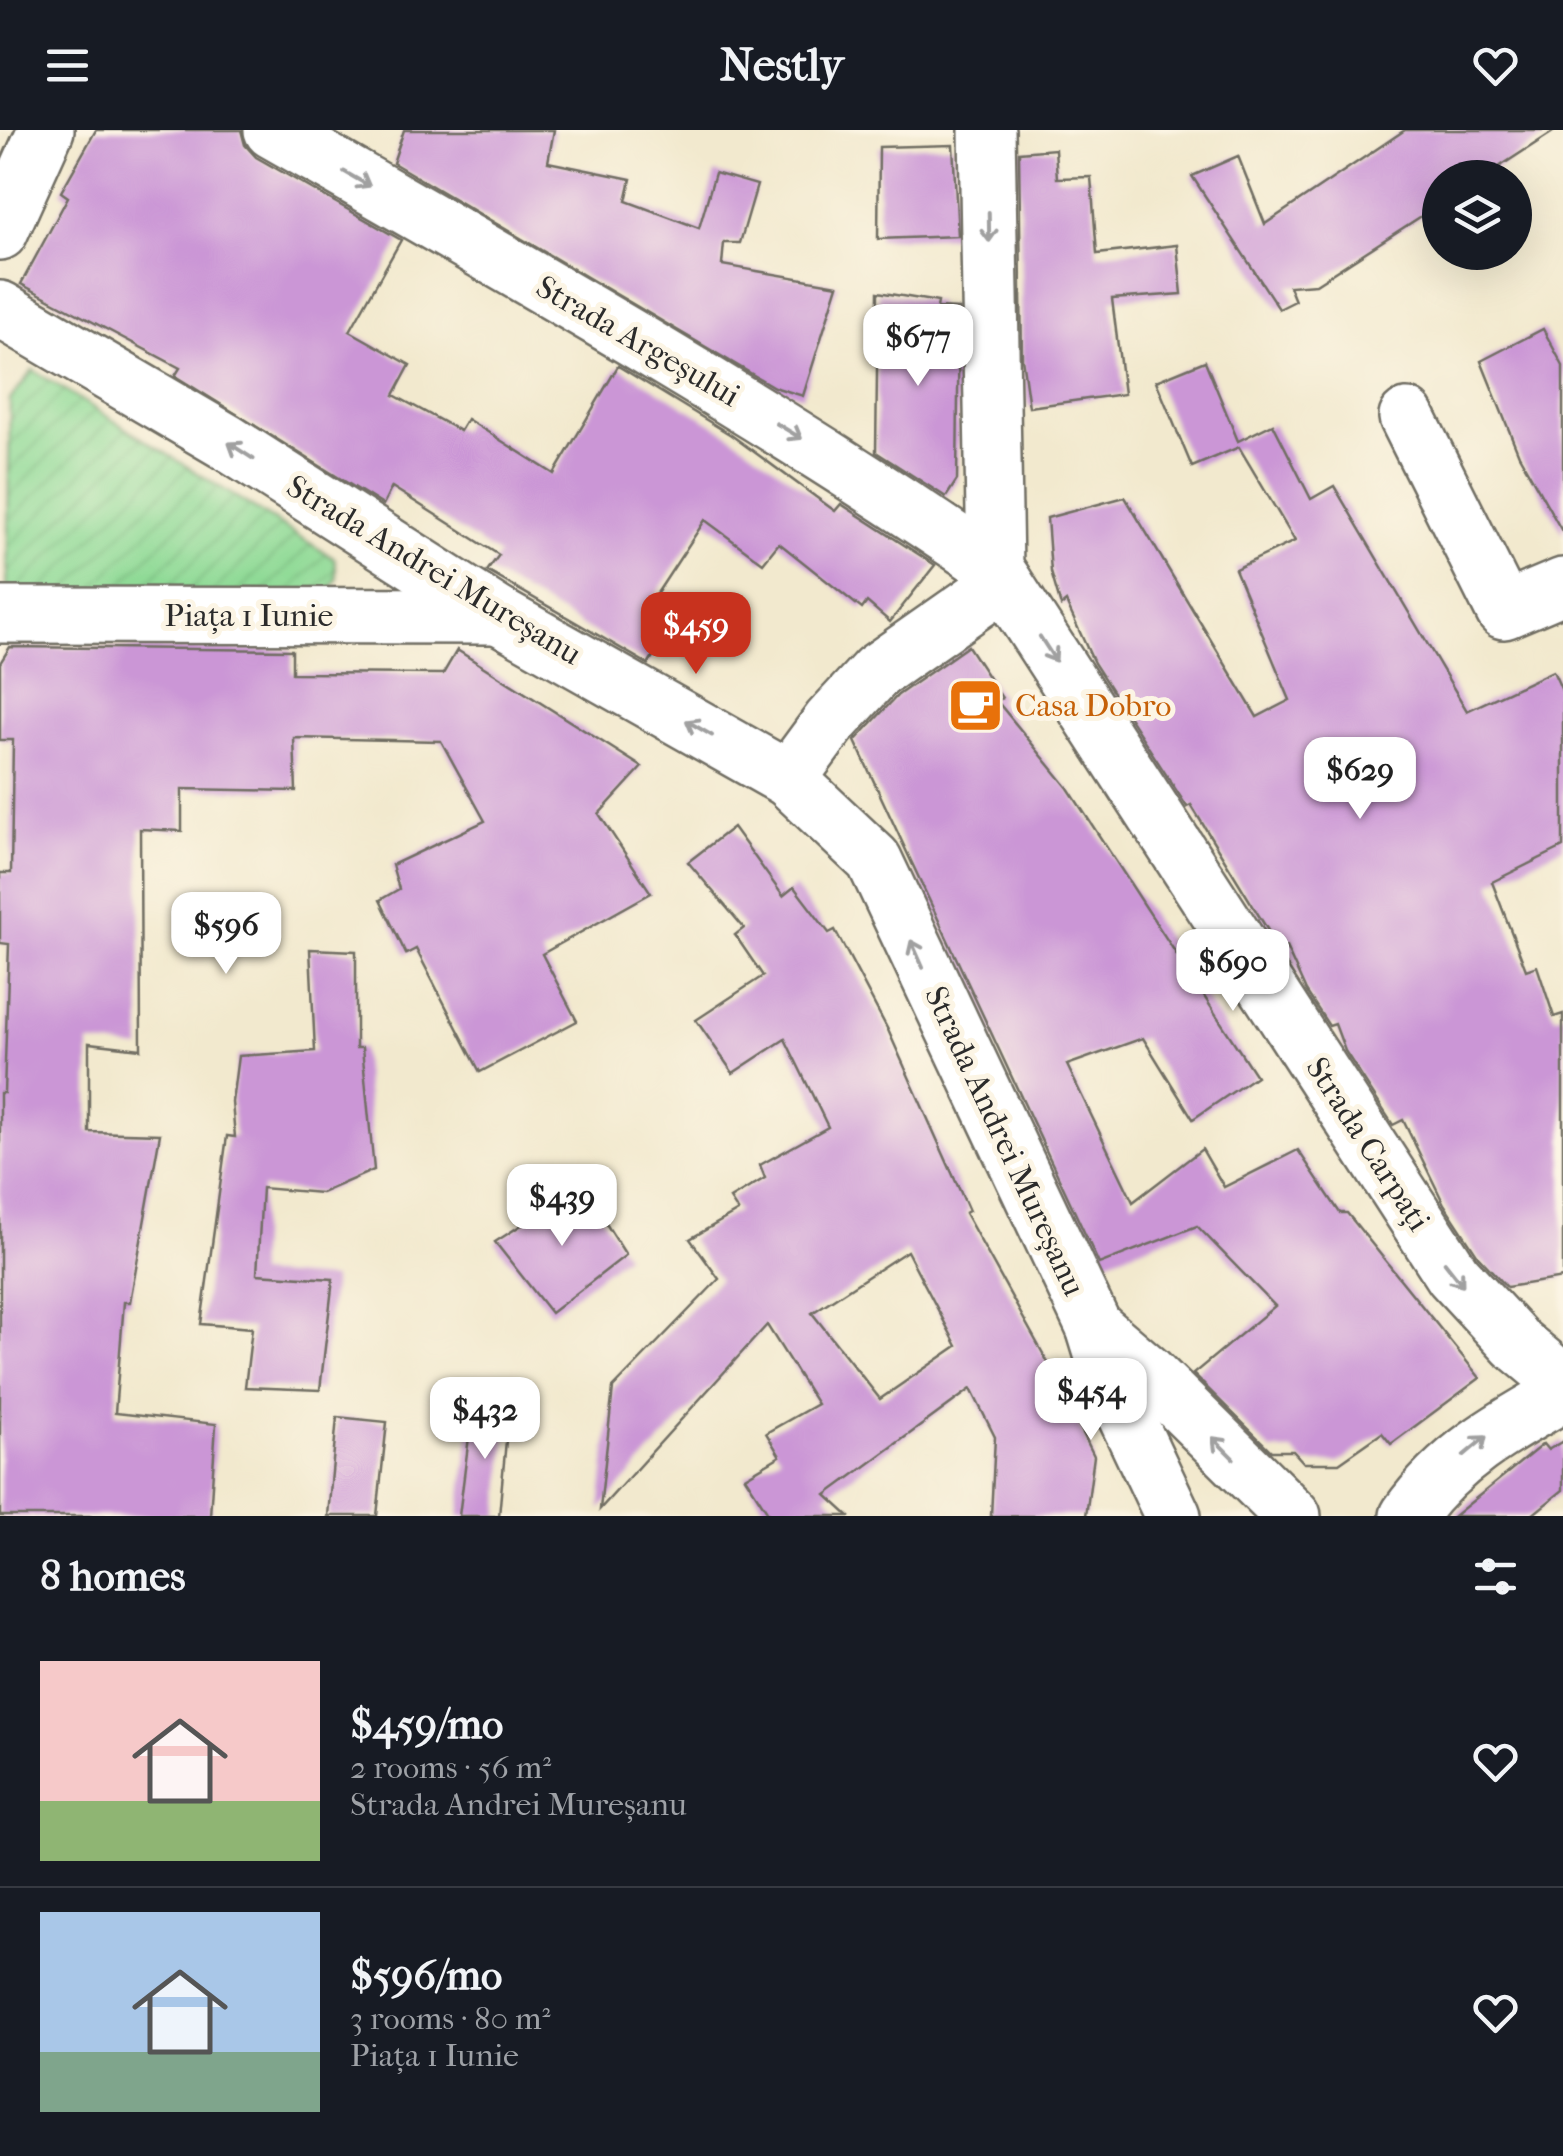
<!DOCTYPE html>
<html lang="en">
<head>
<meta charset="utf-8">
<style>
  :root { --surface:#171b24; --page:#20242c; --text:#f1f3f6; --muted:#9ea1a6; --line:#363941; --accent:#c8321e }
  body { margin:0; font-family:"IM FELL French Canon",serif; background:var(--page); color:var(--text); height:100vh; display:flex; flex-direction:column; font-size:38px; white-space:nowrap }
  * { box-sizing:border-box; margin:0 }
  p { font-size:32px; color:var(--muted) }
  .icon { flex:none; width:55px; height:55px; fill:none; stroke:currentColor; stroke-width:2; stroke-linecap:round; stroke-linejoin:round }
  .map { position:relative; height:1386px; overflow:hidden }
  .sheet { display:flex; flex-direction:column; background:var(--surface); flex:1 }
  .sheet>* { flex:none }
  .controls { position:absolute; left:1422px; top:30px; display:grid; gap:20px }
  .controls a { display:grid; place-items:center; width:110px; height:110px; border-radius:50%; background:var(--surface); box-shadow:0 10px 40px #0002; font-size:50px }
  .price { position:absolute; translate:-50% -85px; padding:0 22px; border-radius:20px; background:#fff; color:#222; font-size:32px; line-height:65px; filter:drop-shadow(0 2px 5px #0008) }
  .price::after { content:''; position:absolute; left:50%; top:60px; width:30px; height:22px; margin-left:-15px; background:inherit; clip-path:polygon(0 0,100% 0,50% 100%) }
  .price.on { background:var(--accent); color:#fff }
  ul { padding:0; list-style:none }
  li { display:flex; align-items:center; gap:30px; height:250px; padding:0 40px }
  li+li { border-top:2px solid var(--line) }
  li span { display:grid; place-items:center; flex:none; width:280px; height:200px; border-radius:0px; color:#555 }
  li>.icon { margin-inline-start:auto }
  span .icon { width:120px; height:120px; fill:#fffc; stroke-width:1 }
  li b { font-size:42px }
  h2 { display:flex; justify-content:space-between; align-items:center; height:120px; padding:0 40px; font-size:42px }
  header { display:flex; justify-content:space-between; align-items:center; height:130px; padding:0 40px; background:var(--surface); font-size:45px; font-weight:700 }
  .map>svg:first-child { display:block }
  .garden { fill:url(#garden-furrows); stroke:#5d8260; stroke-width:2.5 }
  .building { fill:#cb96d6; fill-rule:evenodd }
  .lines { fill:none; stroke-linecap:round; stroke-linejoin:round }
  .minor-casing { stroke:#716e64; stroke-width:60 }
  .minor { stroke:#fff; stroke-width:55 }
  .oneway { stroke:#a0a0a0 }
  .labels { text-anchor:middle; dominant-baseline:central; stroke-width:10; stroke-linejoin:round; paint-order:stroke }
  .street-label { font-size:32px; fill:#2b2b2b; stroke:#fcf5e5 }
  .food-label { font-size:32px; fill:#c56008; stroke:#fcf5e5; text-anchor:start }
</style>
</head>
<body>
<header><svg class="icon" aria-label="menu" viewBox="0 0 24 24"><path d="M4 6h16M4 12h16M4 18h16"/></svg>Nestly<svg class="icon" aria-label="heart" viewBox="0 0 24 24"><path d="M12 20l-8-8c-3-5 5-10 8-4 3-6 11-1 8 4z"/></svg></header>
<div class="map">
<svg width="1563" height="1386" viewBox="0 0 1563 1386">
  <defs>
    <pattern id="garden-furrows" width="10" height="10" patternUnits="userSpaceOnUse" patternTransform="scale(2.5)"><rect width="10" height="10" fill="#8fda96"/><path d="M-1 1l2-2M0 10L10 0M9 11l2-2" fill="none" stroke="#7cbb81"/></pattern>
  </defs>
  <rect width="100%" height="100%" fill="#fcf5e5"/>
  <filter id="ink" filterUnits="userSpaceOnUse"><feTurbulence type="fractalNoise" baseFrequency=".01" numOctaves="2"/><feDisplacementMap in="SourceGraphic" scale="20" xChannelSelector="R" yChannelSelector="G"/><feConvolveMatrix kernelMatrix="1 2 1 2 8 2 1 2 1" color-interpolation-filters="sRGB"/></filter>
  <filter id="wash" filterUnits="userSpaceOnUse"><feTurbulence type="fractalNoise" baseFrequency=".0048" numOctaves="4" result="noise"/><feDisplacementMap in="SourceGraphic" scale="40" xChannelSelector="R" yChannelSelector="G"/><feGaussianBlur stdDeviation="2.25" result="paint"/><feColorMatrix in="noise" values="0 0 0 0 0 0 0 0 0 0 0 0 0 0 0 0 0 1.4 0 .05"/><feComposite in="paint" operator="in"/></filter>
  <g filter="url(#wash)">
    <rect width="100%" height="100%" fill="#f2e9ce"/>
    <path class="garden" d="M33,240L335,429L337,449L321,472L7,468L10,270Z"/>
    <g id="blocks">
      <g class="building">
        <path d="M96,0H241L245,15L256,27L401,110L350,201L410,235L394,265L460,301L467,289L554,344L618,236L731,305L835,381L841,374L935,435L890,492L867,472L862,479L779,413L763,433L705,390L650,474L676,491L648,534L487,441L499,425L392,357L383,375L175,246L180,238L21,154L68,67L61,62Z"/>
        <path d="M404,0H554L548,32L631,49L626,71L699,98L715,43L757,55L740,113H724L722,135L838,155L803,266L774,257L393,33Z"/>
        <path d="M1405,0H1556L1482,48H1440V74L1316,154L1289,156L1295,171L1279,179L1192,46L1238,26L1265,94Z"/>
        <path d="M953,15L958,106L878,109L879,17Z"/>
        <path d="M1055,19L1057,48L1091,47L1097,124L1177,115L1182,164L1112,169L1124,264L1029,277L1022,228L1019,22Z"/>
        <path d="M878,162L938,172L937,178L959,179L957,350L946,367L876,322Z"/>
        <path d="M1543,199L1563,236V403L1519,325L1481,231Z"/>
        <path d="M1205,231L1238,311L1273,294L1311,369L1334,356L1467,581L1553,541L1563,563V717L1492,752L1526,840L1537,836L1554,887L1563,884V1148L1507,1157L1478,1126L1444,1074L1403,990L1393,995L1345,921L1335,894L1329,896L1306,861L1286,817L1280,820L1191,675L1187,677L1094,533L1066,472L1061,476L1051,442L1047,388L1125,367L1257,587L1290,570L1235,439L1295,411L1239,317L1192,337L1156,251Z"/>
        <path d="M968,516L1002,568L997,571L1068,658L1256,946L1193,989L1143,908L1067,935L1133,1072L1202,1019L1224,1057L1298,1020L1340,1083H1347L1480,1248L1391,1314L1382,1303L1339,1333H1304L1293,1321H1271L1193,1244L1275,1176L1197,1096L1099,1134L855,611L898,565Z"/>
        <path d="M10,517L292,520V543L443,544L457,520L642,637L599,684L651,763L542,824L577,891L480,942L416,819L406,824L380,770L399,759L392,735L485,691L441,611L294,608L296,661L182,659V701L140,699L141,919L89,913V1002L160,1004L130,1172H124L115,1283L216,1294L210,1386H0V963H4L9,814L0,813V743H11L13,610H0V533Z"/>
        <path d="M733,697L783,766L794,757L829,803L835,800L888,900L969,1081L965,1083L1051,1238L1094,1326L1086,1386H991L995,1307L971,1259L826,1365L849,1386H770L745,1347L780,1326L766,1303L817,1274L767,1195L600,1379L613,1258L719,1149L690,1109L738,1081L730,1069L765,1048L760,1035L828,997L785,909L733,943L696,890L763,846L735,805L744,798L688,732ZM907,1121L957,1216L880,1269L812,1183Z"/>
        <path d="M310,819L356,821V918H362L374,1040L321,1063L262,1058L257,1144L333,1149L320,1260L245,1257L252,1198L201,1194L227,1006L235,1007L232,972L238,926L315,921Z"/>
        <path d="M582,1056L626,1125L551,1183L495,1112Z"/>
        <path d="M473,1275L509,1278L499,1386H459Z"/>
        <path d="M337,1287L387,1292L377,1386H328Z"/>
        <path d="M1563,1311V1360L1531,1386H1454L1543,1314L1548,1320Z"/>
      </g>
    </g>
  </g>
  <g filter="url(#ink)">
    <use href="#blocks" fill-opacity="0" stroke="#716e64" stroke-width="2.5"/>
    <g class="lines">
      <defs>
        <g id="minor">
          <path d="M272,0C517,140 762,278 995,438"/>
          <path d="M987,0L995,438L1453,1145L1516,1213L1563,1252"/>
          <path d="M0,102L46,0"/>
          <path d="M0,179L225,311L499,486L788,649L874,730L1094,1197L1113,1259L1173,1386"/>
          <path d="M1407,287L1504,481L1563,456"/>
          <path d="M0,485L499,486"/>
          <path d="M788,649L830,592L877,541L1004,452"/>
          <path d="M1094,1197L1148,1243L1293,1386"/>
          <path d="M1408,1386C1449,1328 1502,1298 1563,1264"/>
        </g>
      </defs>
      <use href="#minor" class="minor-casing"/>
      <use href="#minor" class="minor"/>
    </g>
    <defs><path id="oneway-shaft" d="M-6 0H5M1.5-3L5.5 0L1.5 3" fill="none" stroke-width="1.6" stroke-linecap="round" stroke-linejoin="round" transform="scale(2.5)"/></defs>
    <g class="oneway">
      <use href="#oneway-shaft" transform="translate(357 49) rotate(30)"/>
      <use href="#oneway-shaft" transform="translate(989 97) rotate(89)"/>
      <use href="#oneway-shaft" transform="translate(789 301) rotate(31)"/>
      <use href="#oneway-shaft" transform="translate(241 321) rotate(-147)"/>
      <use href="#oneway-shaft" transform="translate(1048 519) rotate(57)"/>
      <use href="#oneway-shaft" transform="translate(699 598) rotate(-150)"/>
      <use href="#oneway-shaft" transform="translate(917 824) rotate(-114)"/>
      <use href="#oneway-shaft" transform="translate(1454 1144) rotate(52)"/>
      <use href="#oneway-shaft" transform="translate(1475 1316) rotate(-40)"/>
      <use href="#oneway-shaft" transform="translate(1223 1318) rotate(-135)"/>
    </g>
  </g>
  <defs>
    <symbol id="cafe-square" viewBox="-11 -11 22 22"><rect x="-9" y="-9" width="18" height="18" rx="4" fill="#e8710a" stroke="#fcf5e5"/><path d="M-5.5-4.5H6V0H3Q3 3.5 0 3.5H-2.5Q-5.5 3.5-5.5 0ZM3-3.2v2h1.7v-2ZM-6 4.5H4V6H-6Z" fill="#fff"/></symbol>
  </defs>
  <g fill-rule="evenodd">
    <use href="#cafe-square" x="944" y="544" width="63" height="63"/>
  </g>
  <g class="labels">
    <g class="street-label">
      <text transform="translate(638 211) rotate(30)">Strada Argeșului</text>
      <text transform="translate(434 440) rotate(31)">Strada Andrei Mureșanu</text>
      <text x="249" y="485">Piața 1 Iunie</text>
      <text transform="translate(1005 1011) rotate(65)">Strada Andrei Mureșanu</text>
      <text transform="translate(1368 1014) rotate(57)">Strada Carpați</text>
    </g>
    <g class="food-label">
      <text x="1015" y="575">Casa Dobro</text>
    </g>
  </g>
</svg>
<div class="controls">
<a><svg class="icon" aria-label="layers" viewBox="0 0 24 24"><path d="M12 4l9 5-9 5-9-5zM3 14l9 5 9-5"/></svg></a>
</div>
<b class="price" style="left:918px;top:259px">$677</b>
<b class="price on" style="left:696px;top:547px">$459</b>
<b class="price" style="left:1360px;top:692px">$629</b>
<b class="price" style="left:226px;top:847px">$596</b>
<b class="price" style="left:1233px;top:884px">$690</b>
<b class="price" style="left:562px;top:1119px">$439</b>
<b class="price" style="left:1091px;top:1313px">$454</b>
<b class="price" style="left:485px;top:1332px">$432</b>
</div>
<section class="sheet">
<h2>8 homes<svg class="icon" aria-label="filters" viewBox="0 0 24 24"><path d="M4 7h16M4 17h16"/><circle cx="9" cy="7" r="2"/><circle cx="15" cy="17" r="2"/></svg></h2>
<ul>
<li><span style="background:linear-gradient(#f6c9c9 70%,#8fb573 0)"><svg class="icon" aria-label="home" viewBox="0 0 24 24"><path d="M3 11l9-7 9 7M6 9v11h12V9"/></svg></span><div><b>$459/mo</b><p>2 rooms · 56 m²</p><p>Strada Andrei Mureșanu</p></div><svg class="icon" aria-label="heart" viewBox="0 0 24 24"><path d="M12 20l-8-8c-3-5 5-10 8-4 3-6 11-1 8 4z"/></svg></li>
<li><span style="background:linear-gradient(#a9c7e8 70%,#7fa58c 0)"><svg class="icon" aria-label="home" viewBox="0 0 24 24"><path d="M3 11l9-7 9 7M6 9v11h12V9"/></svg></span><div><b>$596/mo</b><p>3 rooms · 80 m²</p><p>Piața 1 Iunie</p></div><svg class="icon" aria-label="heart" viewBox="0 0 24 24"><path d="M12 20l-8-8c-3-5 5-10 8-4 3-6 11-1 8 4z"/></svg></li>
</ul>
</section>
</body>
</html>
